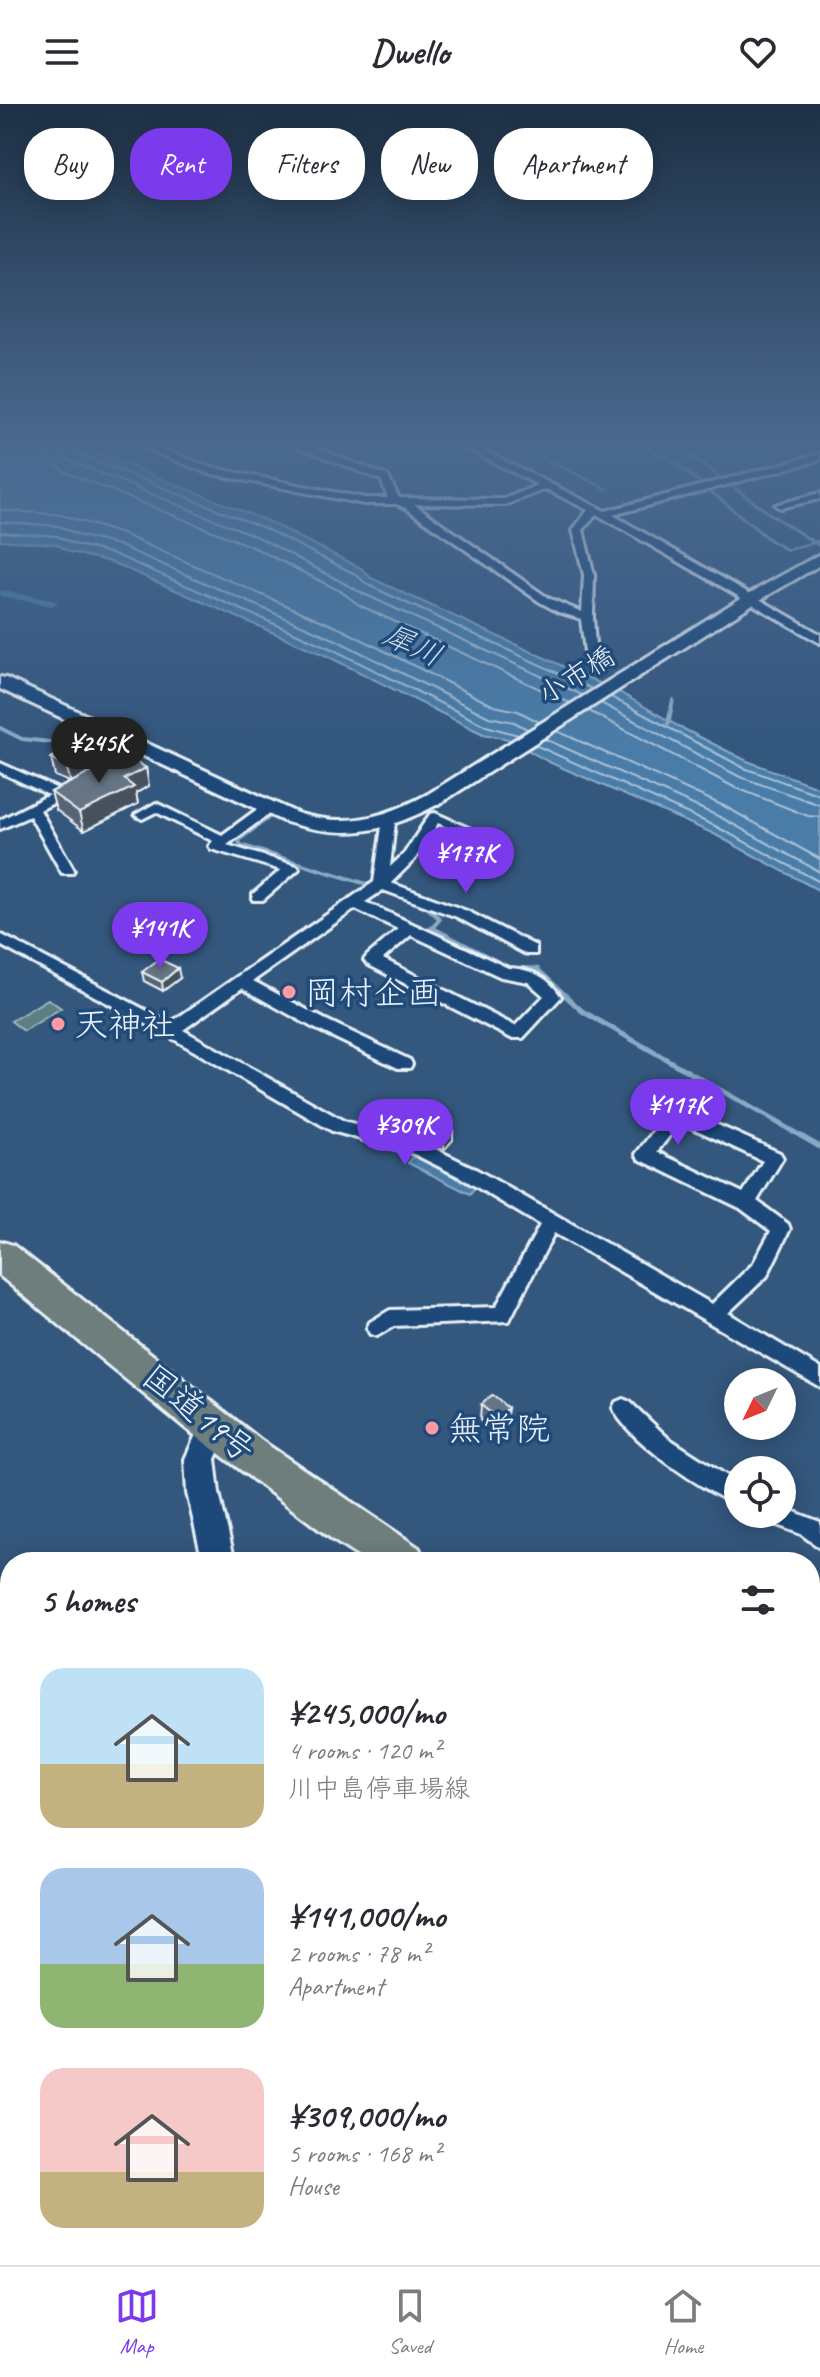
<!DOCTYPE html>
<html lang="en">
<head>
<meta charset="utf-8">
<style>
  :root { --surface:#fff; --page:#f7f7f7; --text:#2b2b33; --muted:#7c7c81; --line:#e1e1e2; --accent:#7c3aed }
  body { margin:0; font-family:Caveat,"Klee One",sans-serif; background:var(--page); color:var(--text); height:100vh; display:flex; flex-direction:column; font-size:30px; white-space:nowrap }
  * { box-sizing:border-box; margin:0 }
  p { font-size:26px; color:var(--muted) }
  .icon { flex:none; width:44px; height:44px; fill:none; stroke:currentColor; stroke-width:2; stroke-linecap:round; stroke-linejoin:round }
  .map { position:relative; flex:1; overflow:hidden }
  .drawer { position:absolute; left:0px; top:1448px; width:820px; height:714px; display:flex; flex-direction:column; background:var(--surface); border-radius:32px 32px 0 0; box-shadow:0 4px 20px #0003 }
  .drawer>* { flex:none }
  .banner { position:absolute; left:24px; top:24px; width:772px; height:72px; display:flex; gap:16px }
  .needle { width:52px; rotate:227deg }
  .buttons { position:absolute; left:724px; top:1264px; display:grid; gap:16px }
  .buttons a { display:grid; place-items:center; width:72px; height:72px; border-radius:50%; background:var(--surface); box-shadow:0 4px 20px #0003; font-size:40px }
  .price { position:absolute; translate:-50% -68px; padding:0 18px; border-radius:28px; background:var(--accent); color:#fff; font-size:26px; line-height:52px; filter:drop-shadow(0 2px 4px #0008) }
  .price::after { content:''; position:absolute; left:50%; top:48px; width:24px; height:18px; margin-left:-12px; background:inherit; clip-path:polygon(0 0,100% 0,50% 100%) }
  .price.on { background:#222; color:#fff }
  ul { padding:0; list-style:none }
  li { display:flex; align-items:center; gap:24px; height:200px; padding:0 40px }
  li span { display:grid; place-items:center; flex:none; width:224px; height:160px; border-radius:24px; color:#555 }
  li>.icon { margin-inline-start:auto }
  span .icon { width:96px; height:96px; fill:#fffc; stroke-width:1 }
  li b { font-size:34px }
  h2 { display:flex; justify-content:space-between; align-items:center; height:96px; padding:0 40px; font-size:34px }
  .tag { padding:0 28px; border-radius:32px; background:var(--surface); box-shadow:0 4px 20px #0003; font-size:28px; line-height:72px }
  .tag.on { background:var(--accent); color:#fff }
  header { display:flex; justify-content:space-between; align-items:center; height:104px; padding:0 40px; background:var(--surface); font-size:36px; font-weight:600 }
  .menu { display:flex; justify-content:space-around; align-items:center; height:112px; border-top:2px solid var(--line); background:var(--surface); font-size:22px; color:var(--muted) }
  .menu a { display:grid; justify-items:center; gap:4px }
  .menu .on { color:var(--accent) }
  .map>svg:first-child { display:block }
  .green { fill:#5b7f84; stroke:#a2b8be; stroke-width:2 }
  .water { fill:#4a7ba7; stroke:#89aac7; stroke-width:2 }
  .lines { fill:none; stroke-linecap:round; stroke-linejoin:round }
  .shore { stroke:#a9c2d8; stroke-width:2 }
  .stream-far2 { stroke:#89aac7; stroke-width:3 }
  .stream-far1 { stroke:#89aac7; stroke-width:4 }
  .stream { stroke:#89aac7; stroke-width:5 }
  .canal { fill:#4a7ba7; fill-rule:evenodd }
  .street-casing { stroke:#e8f1f8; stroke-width:6 }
  .secondary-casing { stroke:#e8f1f8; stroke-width:6 }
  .highway-casing { stroke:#e8f1f8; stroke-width:6 }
  .street { fill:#1f4a7a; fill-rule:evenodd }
  .secondary { fill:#1f4a7a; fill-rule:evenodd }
  .highway { fill:#6d7e7c; fill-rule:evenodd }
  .wall { fill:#576472; stroke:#e8f1f8; stroke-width:2 }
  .shaded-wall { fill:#47515d; stroke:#e8f1f8; stroke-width:2 }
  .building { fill:#657485; stroke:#e8f1f8; stroke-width:2 }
  .poi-dot { fill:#ff9aa2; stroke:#1f4a7a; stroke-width:3 }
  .labels { text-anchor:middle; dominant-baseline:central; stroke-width:7; stroke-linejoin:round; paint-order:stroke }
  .far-street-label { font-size:28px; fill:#e8f1f8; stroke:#1f4a7a }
  .far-water-label { font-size:30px; font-style:italic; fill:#d0dfec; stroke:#1f4a7a }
  .poi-label { font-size:34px; fill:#e8f1f8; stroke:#1f4a7a; text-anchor:start }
  .street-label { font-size:34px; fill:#e8f1f8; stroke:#1f4a7a }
</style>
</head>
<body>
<header><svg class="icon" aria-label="menu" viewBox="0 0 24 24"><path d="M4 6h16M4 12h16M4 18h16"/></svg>Dwello<svg class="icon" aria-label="heart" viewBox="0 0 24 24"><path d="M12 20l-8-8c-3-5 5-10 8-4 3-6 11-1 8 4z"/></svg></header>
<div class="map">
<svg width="820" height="2161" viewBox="0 0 820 2161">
  <rect width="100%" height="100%" fill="#34577d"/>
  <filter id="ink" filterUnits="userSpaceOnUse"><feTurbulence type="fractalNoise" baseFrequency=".0125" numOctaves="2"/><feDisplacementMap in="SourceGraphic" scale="16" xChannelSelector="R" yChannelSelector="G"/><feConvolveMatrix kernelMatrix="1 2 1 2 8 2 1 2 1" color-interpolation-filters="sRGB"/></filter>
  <g filter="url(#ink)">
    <g class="green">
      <path d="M48,895L61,904L24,927L11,917Z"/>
      <path d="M10,1727V1975L0,1982V1734Z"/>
    </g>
    <g class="water">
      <path d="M0,337H68L267,417L361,464L371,474L619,588L678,622L747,657L820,684V787L712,729L549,658L508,635L483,630L329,553L111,458L70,448L56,440L0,436Z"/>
      <path d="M413,1053L422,1055L475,1084L470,1090L408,1059Z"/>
    </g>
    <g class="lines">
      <g class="shore">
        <path d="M47,337L51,356L65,368L255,444L342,488L359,501L570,599"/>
        <path d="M59,337L61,350L70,357L258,433L364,490L582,591"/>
        <path d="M69,337L74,348L264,424L355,470L368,481L592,585"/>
        <path d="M0,406L62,411L122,430L341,525L494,602L518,607L539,618"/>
        <path d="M0,418L59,422L78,431L118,441L336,536L489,613L514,618L527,625"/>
        <path d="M0,428L57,432L74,440L114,450L332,545L486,622L518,631"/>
        <path d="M611,593L744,664L820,691"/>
        <path d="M601,599L740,673L820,701"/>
        <path d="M589,607L734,683L808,712L820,713"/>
        <path d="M557,627L724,702L820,755"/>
        <path d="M545,635L720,713L820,768"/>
        <path d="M535,641L715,722L820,778"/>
      </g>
      <g class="stream-far2">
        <path d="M509,337L607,385"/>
        <path d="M637,337L675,359L703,381"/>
        <path d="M671,337L770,410L820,442"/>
        <path d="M709,386L771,437L787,446L820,437"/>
      </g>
      <g class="stream-far1">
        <path d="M668,620L673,596"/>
        <path d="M0,624L22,635L126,646"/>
        <path d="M268,714L239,736L240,741L370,781"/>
        <path d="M422,799L440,815L431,825L434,826"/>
      </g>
      <path class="stream" d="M432,824L509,864L537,865L582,907L820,1043"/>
      <path class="canal" d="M0,486L52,496L58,499L52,502L0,492Z"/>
      <defs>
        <g id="street">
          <path d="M127,337H141L209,363L364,394H388L381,376L284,337H298L388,372L399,394L504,395L538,381L452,337H465L605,407L820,350V356L613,411L820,530V539L596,410L583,426L594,471L593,513L596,554L586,557L581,515L558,508L540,498L406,404L396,400H364L207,369ZM546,385L588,406L573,426L584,471L582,508L548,494L414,400L505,401Z"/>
          <path d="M820,389V395L780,404L775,401Z"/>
          <path d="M0,659L60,686L73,681L80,685L40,706L74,766L72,769H62L30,712L0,725V716L49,691L0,668Z"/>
          <path d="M156,699L222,731L263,701H273V707L227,741L297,762L299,765L263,796H253V790L281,766L211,745L209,742L213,737L156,708L142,715L135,711Z"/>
          <path d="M435,709L484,731L482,734H472L438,719L414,756L391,779L467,807L536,842V850H526L457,813L383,786L365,798L508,864C532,865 548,873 561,893L523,934H511L367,860L364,856L367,852L398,825L355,805L253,877L324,915L410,956L412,960L410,964H398L312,923L242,884L183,926L344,1017L425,1040L472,1063L712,1200L753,1160L771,1127L740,1104L639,1055L636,1050L671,1004L677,1003L780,1049L783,1054L757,1097L788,1120L790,1125L767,1172L728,1209L820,1264V1283L554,1129L509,1217L394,1222L377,1232L370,1230L367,1224L370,1218L390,1206L496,1203L540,1121L460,1073L414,1050L332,1027L165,930L0,841V830L170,919L374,778L383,715L388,714L395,718L390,763L404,750L430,710ZM411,831L501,873L528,878L544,892L515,922L383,855ZM680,1018L763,1057L743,1089L657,1048Z"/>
          <path d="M623,1295L630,1298L668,1334L738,1379V1401C705,1388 627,1336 613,1304L616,1298Z"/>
          <path d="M782,1403L820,1418V1444L801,1430L766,1417L763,1410H782Z"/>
          <path d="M0,1603L10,1605V1629L0,1627Z"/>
          <path d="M810,1817L820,1821V1848L810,1844Z"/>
          <path d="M820,2040V2161H795L793,2152H810V2044Z"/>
          <path d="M354,2152H384L381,2161H351Z"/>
        </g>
        <g id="secondary">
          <path d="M820,450V461L753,500L442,698C384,729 347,737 283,717L0,585V573L6,574L297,709C347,724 383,714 428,690L741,494Z"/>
          <path d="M214,1311L225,1315L229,1325L215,1355L219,1389L235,1458H203L187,1389L185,1355L203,1315Z"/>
          <path d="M810,2011L820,2015V2058L810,2054Z"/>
        </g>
        <g id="highway">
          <path d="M0,1137L13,1141L262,1337L419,1444L425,1458H367L336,1438L184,1323L0,1172Z"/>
          <path d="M810,1552L820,1554V1598L810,1596Z"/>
        </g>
      </defs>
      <use href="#street" class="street-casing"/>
      <use href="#secondary" class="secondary-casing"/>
      <use href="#highway" class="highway-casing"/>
      <use href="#street" class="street"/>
      <use href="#secondary" class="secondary"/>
      <use href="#highway" class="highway"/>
    </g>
    <g class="wall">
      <path d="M91,649L95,666L146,664L149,682L136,689L138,700L84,727L56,706L51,688L70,678L55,672L51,654Z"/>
      <path d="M142,868L180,874L163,887L144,877Z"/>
      <path d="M419,1026L453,1027V1036L444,1046L419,1035Z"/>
      <path d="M481,1301L506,1319L495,1330L480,1316Z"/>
    </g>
    <g class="shaded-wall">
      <path d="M91,649L95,666L71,679L66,661Z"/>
      <path d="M146,664L149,682L136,689L138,700L84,727L79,709L124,675Z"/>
      <path d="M178,864L180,874L163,887L162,878Z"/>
      <path d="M453,1027V1036L444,1046V1037Z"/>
      <path d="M508,1304L506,1319L495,1330L497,1314Z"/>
      <path d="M0,1663L10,1674V1697L2,1705L0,1703V1688L5,1676Z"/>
    </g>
    <g class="building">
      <path d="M72,640L91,649L66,661L51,654Z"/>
      <path d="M126,651L146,664L124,675L134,683L79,709L51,688Z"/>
      <path d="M159,855L178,864L162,878L142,868Z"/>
      <path d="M429,1015L453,1027L444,1037L419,1026Z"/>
      <path d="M492,1291L508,1304L497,1314L481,1301Z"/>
      <path d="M0,1663L9,1673L5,1676L8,1680L0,1688Z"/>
    </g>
  </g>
  <linearGradient id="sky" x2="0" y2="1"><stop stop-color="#1d3045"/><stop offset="0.53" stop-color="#4a698f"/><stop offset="1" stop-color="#4a698f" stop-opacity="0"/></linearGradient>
  <rect width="820" height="640" fill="url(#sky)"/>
  <g class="poi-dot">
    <circle cx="289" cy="888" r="8"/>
    <circle cx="58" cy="920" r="8"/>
    <circle cx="432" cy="1324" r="8"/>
  </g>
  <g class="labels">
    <g class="far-street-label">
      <text transform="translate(576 571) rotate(-32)">小市橋</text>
    </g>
    <g class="far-water-label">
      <text transform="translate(413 541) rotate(25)">犀川</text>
    </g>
    <g class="poi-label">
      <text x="305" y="888">岡村企画</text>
      <text x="74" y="920">天神社</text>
      <text x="448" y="1324">無常院</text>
    </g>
    <g class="street-label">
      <text transform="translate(199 1309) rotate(39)">国道19号</text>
    </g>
  </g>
</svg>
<div class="buttons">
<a><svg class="needle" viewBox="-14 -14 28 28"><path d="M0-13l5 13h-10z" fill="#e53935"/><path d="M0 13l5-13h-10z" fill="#7c7c81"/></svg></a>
<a><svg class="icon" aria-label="locate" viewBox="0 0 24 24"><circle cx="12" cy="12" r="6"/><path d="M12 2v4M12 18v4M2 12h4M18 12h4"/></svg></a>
</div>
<b class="price on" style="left:99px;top:681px">¥245K</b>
<b class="price" style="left:466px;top:791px">¥177K</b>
<b class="price" style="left:160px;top:866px">¥141K</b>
<b class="price" style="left:678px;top:1043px">¥117K</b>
<b class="price" style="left:405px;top:1063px">¥309K</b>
<div class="banner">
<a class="tag">Buy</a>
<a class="tag on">Rent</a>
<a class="tag">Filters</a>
<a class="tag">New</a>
<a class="tag">Apartment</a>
</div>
<section class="drawer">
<h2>5 homes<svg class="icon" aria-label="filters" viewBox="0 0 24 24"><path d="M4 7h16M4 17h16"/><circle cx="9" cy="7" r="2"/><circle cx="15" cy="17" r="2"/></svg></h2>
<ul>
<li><span style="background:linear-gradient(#bfe0f5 60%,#c2b280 0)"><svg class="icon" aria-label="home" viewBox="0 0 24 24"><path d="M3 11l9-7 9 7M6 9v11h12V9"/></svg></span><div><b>¥245,000/mo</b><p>4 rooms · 120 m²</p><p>川中島停車場線</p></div></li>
<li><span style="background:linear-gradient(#a9c7e8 60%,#8fb573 0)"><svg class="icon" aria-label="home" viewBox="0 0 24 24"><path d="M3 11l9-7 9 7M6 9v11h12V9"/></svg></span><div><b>¥141,000/mo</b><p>2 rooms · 78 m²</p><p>Apartment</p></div></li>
<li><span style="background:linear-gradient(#f6c9c9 65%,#c2b280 0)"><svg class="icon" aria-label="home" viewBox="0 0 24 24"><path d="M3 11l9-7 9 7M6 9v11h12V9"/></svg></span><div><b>¥309,000/mo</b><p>5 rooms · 168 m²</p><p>House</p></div></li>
</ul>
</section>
</div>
<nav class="menu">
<a class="on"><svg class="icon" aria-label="map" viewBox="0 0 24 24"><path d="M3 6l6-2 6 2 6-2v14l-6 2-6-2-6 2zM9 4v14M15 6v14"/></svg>Map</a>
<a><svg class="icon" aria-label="saved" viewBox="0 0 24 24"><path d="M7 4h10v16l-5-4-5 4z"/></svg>Saved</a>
<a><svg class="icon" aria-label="home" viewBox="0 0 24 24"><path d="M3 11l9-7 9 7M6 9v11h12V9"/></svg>Home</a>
</nav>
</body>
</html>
